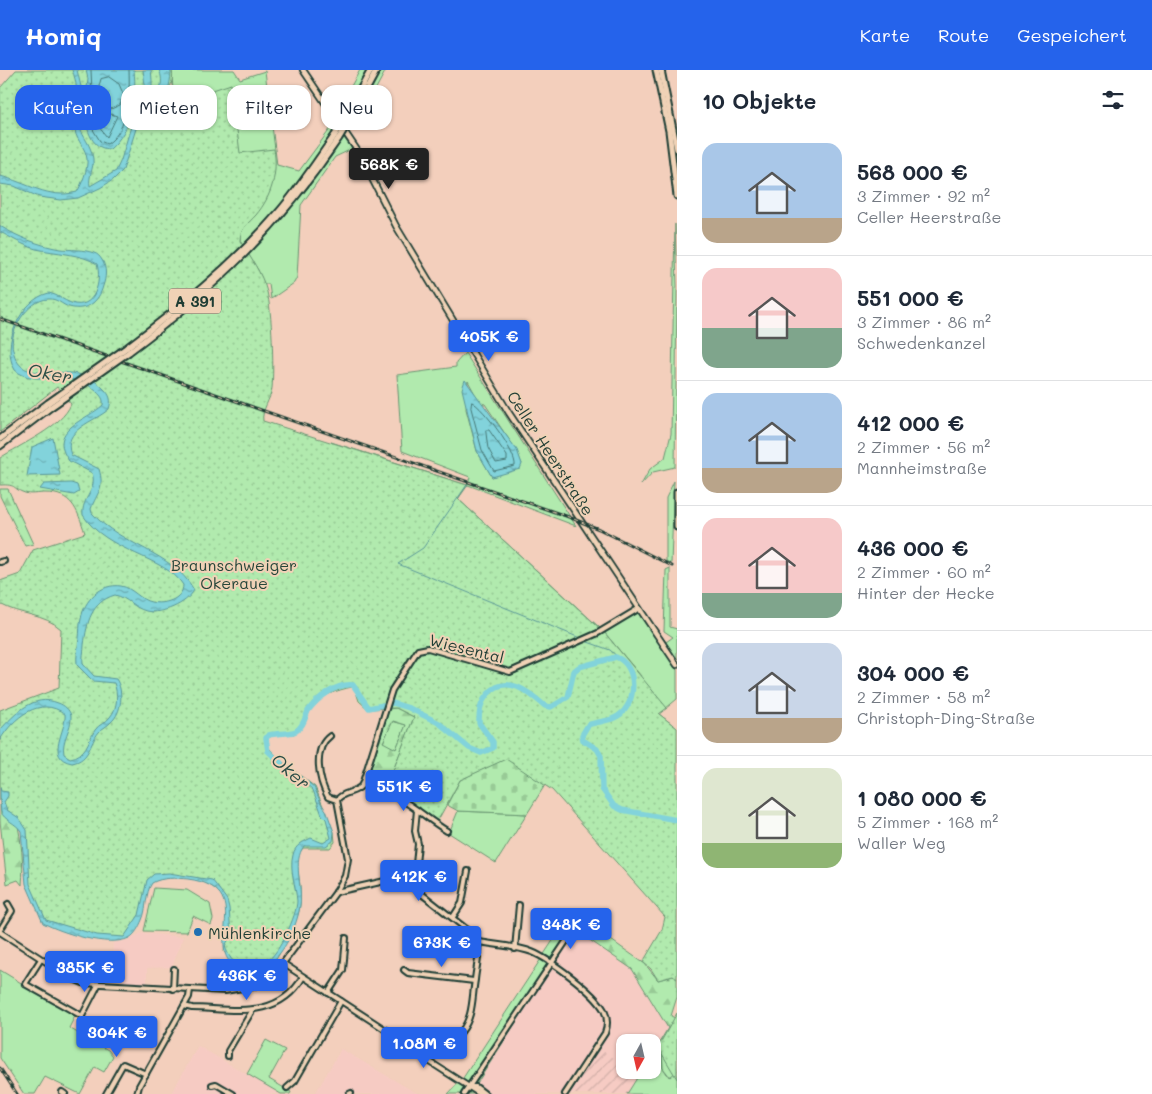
<!DOCTYPE html>
<html lang="de">
<head>
<meta charset="utf-8">
<style>
  :root { --surface:#fff; --page:#f6f6f7; --text:#1f2937; --muted:#747a83; --line:#e0e1e3; --accent:#2563eb }
  body { margin:0; font-family:Mali,sans-serif; background:var(--page); color:var(--text); height:100vh; display:flex; flex-direction:column; font-size:19px; white-space:nowrap }
  * { box-sizing:border-box; margin:0 }
  p { font-size:16px; color:var(--muted) }
  .icon { flex:none; width:28px; height:28px; fill:none; stroke:currentColor; stroke-width:2; stroke-linecap:round; stroke-linejoin:round }
  .map { position:relative; flex:1; overflow:hidden }
  .drawer { display:flex; flex-direction:column; background:var(--surface); width:475px }
  .drawer>* { flex:none }
  .guide { position:absolute; left:15px; top:15px; width:475px; height:45px; display:flex; gap:10px }
  .needle { width:32px; rotate:188deg }
  .tools { position:absolute; left:616px; top:964px; display:grid; gap:10px }
  .tools a { display:grid; place-items:center; width:45px; height:45px; border-radius:10px; background:var(--surface); box-shadow:0 1px 4px #0004; font-size:25px }
  .price { position:absolute; translate:-50% -42px; padding:0 11px; border-radius:5px; background:var(--accent); color:#fff; font-size:16px; line-height:32px; filter:drop-shadow(0 1px 2px #0008) }
  .price::after { content:''; position:absolute; left:50%; top:30px; width:15px; height:11px; margin-left:-8px; background:inherit; clip-path:polygon(0 0,100% 0,50% 100%) }
  .price.on { background:#222; color:#fff }
  ul { padding:0; list-style:none }
  li { display:flex; align-items:center; gap:15px; height:125px; padding:0 25px }
  li+li { border-top:1px solid var(--line) }
  li span { display:grid; place-items:center; flex:none; width:140px; height:100px; border-radius:15px; color:#555 }
  li>.icon { margin-inline-start:auto }
  span .icon { width:60px; height:60px; fill:#fffc; stroke-width:1 }
  li b { font-size:21px }
  h2 { display:flex; justify-content:space-between; align-items:center; height:60px; padding:0 25px; font-size:21px }
  .tag { padding:0 18px; border-radius:15px; background:var(--surface); box-shadow:0 1px 4px #0004; font-size:18px; line-height:45px }
  .tag.on { background:var(--accent); color:#fff }
  header { display:flex; align-items:center; gap:30px; box-sizing:border-box; height:70px; padding:0 25px; background:var(--accent); color:#fff }
  header strong { font-size:24px }
  nav { display:flex; gap:28px; margin-inline-start:auto; font-size:18px }
  main { display:flex; flex:1; min-height:0 }
  .map>svg:first-child { display:block }
  .built { fill:#f6cbc3 }
  .industrial { fill:url(#industrial-furrows) }
  .green { fill:#b1eaae; stroke:#689471; fill-rule:evenodd }
  .forest { fill:url(#forest-firs); stroke:#689471; fill-rule:evenodd }
  .cemetery { fill:url(#cemetery-stones); stroke:#689471 }
  .park { fill:url(#park-dots); stroke:#689471 }
  .water { fill:url(#water-ripples); stroke:#5a9798 }
  .lines { fill:none; stroke-linecap:round; stroke-linejoin:round }
  .shore { stroke:#477977; stroke-width:1 }
  .stream { stroke:#5a9798; stroke-width:1 }
  .river { stroke:#82d3db; stroke-width:5.5 }
  .minor-casing { stroke:#1f3d34; stroke-width:8 }
  .major-casing { stroke:#1f3d34; stroke-width:8 }
  .highway-casing { stroke:#1f3d34; stroke-width:9 }
  .minor { stroke:#f0d2b6; stroke-width:4 }
  .major { stroke:#f0d2b6; stroke-width:4.5 }
  .highway { stroke:#f0d2b6; stroke-width:5 }
  .rail-casing { stroke:#1f3d34; stroke-width:3 }
  .rail { stroke:#f0d2b6; stroke-width:1; stroke-dasharray:4; stroke-linecap:butt }
  .highway-bridge-casing { stroke:#1f3d34; stroke-width:9; stroke-linecap:butt }
  .highway-bridge { stroke:#f0d2b6; stroke-width:5 }
  .poi-dot { fill:#1f6fb2; stroke:#f0d2b6; stroke-width:2 }
  .labels { text-anchor:middle; dominant-baseline:central; stroke-width:4; stroke-linejoin:round; paint-order:stroke }
  .shield { fill:#f0d2b6; stroke:#5e6a5b; stroke-width:1 }
  .shield-label { font-size:15px; font-weight:bold; fill:#1f3d34 }
  .street-label { font-size:16px; fill:#1f3d34; stroke:#f0d2b6 }
  .park-label { font-size:16px; fill:#26463a; stroke:#f0d2b6 }
  .poi-label { font-size:16px; fill:#1f3d34; stroke:#f0d2b6; text-anchor:start }
  .water-label { font-size:18px; font-style:italic; fill:#294c45; stroke:#f0d2b6 }
</style>
</head>
<body>
<header>
<strong>Homiq</strong>
<nav><a>Karte</a><a>Route</a><a>Gespeichert</a></nav>
</header>
<main>
<div class="map">
<svg width="677" height="1024" viewBox="0 0 677 1024">
  <defs>
    <pattern id="industrial-furrows" width="10" height="10" patternUnits="userSpaceOnUse" patternTransform="scale(1.25)"><rect width="10" height="10" fill="#f6cbc3"/><path d="M-1 1l2-2M0 10L10 0M9 11l2-2" fill="none" stroke="#d2afa8"/></pattern>
    <pattern id="forest-firs" width="22" height="20" patternUnits="userSpaceOnUse" patternTransform="scale(1.25)"><rect width="22" height="20" fill="#b1eaae"/><path d="M5 1l3.5 6h-7zM16 11l3.5 6h-7z" fill="#98ca96"/></pattern>
    <pattern id="cemetery-stones" width="16" height="16" patternUnits="userSpaceOnUse" patternTransform="scale(1.25)"><rect width="16" height="16" fill="#b1eaae"/><path d="M2 7V4a2 2 0 0 1 4 0v3zM10 15v-3a2 2 0 0 1 4 0v3z" fill="#98ca96"/></pattern>
    <pattern id="park-dots" width="8" height="8" patternUnits="userSpaceOnUse" patternTransform="scale(1.25)"><rect width="8" height="8" fill="#b1eaae"/><path d="M2 2h.1M6 6h.1" fill="none" stroke="#98ca96" stroke-width="1.8" stroke-linecap="round"/></pattern>
    <pattern id="water-ripples" width="26" height="14" patternUnits="userSpaceOnUse" patternTransform="scale(1.25)"><rect width="26" height="14" fill="#82d3db"/><path d="M2 4q2-2 4 0t4 0M15 11q2-2 4 0t4 0" fill="none" stroke="#6aacb2"/></pattern>
  </defs>
  <rect width="100%" height="100%" fill="#f3cfbc"/>
  <filter id="ink" filterUnits="userSpaceOnUse"><feTurbulence type="fractalNoise" baseFrequency=".02" numOctaves="2"/><feDisplacementMap in="SourceGraphic" scale="10" xChannelSelector="R" yChannelSelector="G"/><feConvolveMatrix kernelMatrix="1 2 1 2 8 2 1 2 1" color-interpolation-filters="sRGB"/></filter>
  <g filter="url(#ink)">
    <g class="built">
      <path d="M575,860L632,899L669,958L653,984L652,972H625V1000H642L627,1024H469Z"/>
      <path d="M141,863L183,867L172,897L147,898V914L120,913V896L112,895L113,873L128,870Z"/>
      <path d="M198,976L281,1024H171Z"/>
      <path d="M341,979L418,1024H315Z"/>
    </g>
    <path class="industrial" d="M600,979L625,995V1000H632L639,1005L627,1024H570Z"/>
    <g class="green">
      <path d="M172,0H234L240,9L265,1L277,95L299,101L334,54L352,79L335,87L301,135L297,207L294,213L271,229L269,214H264L258,200L240,171L241,160L256,144L270,121L181,224Z"/>
      <path d="M360,0H386L359,50H353L344,38L345,27Z"/>
      <path d="M675,154L677,216L675,397L653,402L641,415L650,399L665,388L671,364Z"/>
      <path d="M465,283L576,456L468,415L458,429L600,558L331,372L467,415L470,407L402,381L397,305L456,297V293ZM468,311L480,333L485,334L516,380L522,394L492,407L477,381L466,339Z"/>
      <path d="M674,411L671,494L666,491V428Z"/>
      <path d="M670,498V557L677,559V591L638,534L666,572L673,567L664,561L666,500Z"/>
      <path d="M638,543L677,600V629L659,644L677,658L589,661L641,606L604,562Z"/>
      <path d="M392,651L406,655L396,679L383,673Z"/>
      <path d="M458,741L527,744L496,793L449,763Z"/>
      <path d="M154,818L187,820L210,834L213,849L211,855L193,846L187,862L144,861Z"/>
      <path d="M571,843L585,851L579,854L472,1021L475,1024H448L463,1008Z"/>
      <path d="M0,900L75,946L69,958L108,980L113,986L104,1002L95,997L80,1024L45,1007L35,1024H24L0,988Z"/>
      <path d="M266,970L285,980L269,1009L291,1022L290,1024H281L247,1004Z"/>
      <path d="M656,978L662,983L663,998L669,1007L677,1000V1024H627L642,1000H652L653,984Z"/>
    </g>
    <g class="forest">
      <path d="M0,419H8L33,474L25,476L0,426Z"/>
      <path d="M396,638L414,647L387,716L368,708L389,639ZM393,651L406,655L396,679L383,672Z"/>
      <path d="M0,685C11,728 26,770 22,815L18,810L7,814L0,751Z"/>
      <path d="M584,851L645,894L658,910L673,906L677,909V927L671,946L675,948L677,1001L670,1007L663,998L662,983L656,978L668,958L632,899L575,860L579,853Z"/>
    </g>
    <path class="cemetery" d="M506,688L545,715L527,744L458,741L447,735L460,710Z"/>
    <g class="park">
      <path d="M16,0H172C175,15 165,27 158,38L231,14L240,83L274,79C278,103 272,126 256,145C248,154 240,158 240,171C250,187 262,203 267,222C272,241 274,298 272,318C271,329 261,340 263,351L467,415L458,429L604,562L667,638L659,644L677,658V909L673,906L658,910L651,899L643,892L662,860L665,847L552,720L506,689L460,710L437,752L387,716L414,647L396,638L368,639L359,631L355,619L352,617C338,620 321,625 312,637C305,647 304,656 294,664L281,663L267,668V676L284,693L315,717L334,762L335,772L330,778H303L296,787C298,804 303,823 299,841C297,850 291,860 287,869C275,894 269,906 239,898L224,882C226,867 230,849 226,835C219,807 169,800 149,814L142,849L124,868L112,869L88,866L46,851L43,848L27,813L23,759L4,742L0,730V640L59,618L61,559C45,544 19,545 0,534V511L20,504L33,480L85,463C77,439 72,423 45,423C39,423 30,425 25,423C12,419 18,414 0,415V388C21,374 62,357 71,334L57,317L0,362V253L3,248L0,247V18Z"/>
      <path d="M677,943V1009L658,977Z"/>
    </g>
    <g class="water">
      <path d="M72,0H77L84,29L86,27L88,9L86,0H134C137,28 132,60 110,79C89,79 86,55 84,38H79C73,61 91,69 93,89C94,98 88,107 90,116L116,101L121,90L132,53L146,22L143,0H151C153,14 152,23 149,36C159,28 165,12 159,0H170L171,3C170,15 167,32 154,38C149,41 144,41 140,46L123,100L113,110L100,118L78,128L61,130L39,127L14,116L0,114V106C26,112 49,130 77,122C82,114 88,99 87,89C86,78 77,71 75,61C69,38 83,26 72,0Z"/>
      <path d="M0,156C18,167 38,175 60,179C71,180 83,179 94,183C98,184 100,187 102,190C107,198 106,208 103,216C99,232 86,242 69,237C62,235 57,228 48,229C28,230 8,261 13,280C15,289 19,297 28,300C55,308 79,293 104,319C110,325 112,330 109,339C95,352 61,359 71,385L99,399C105,419 97,422 91,439L92,443C121,476 172,481 194,520C187,534 161,545 146,541C134,538 128,528 115,525C91,532 87,552 84,575C84,581 82,588 83,594L94,606L116,609C124,620 122,643 111,652C108,656 102,658 99,662C89,674 90,690 72,693C44,688 67,660 65,644C40,625 13,648 0,670V660C15,644 33,623 58,633C64,635 70,640 71,646C72,659 61,670 64,684L70,688C86,686 88,671 95,660C99,654 106,653 110,647C118,638 118,623 114,613L93,611L77,595C76,586 78,577 79,568C80,562 79,555 81,549C84,530 101,513 121,516C133,518 140,530 151,532C163,535 183,530 183,515C166,487 106,482 83,445C81,428 98,420 92,403L69,391C46,359 86,351 103,335C104,329 101,326 97,322C72,297 34,318 15,300C0,275 21,229 49,223C58,225 63,230 71,233C95,241 102,211 97,194C83,184 54,183 36,179C22,175 12,168 0,162Z"/>
      <path d="M465,310L517,380L522,394L520,399L492,407L477,381L462,319Z"/>
      <path d="M53,368L60,405L27,406L32,377Z"/>
      <path d="M71,413L77,415L79,422L74,425L40,419L44,414Z"/>
      <path d="M268,681L314,717L322,735L326,740L334,762L333,771L326,776H304C292,792 303,815 300,835C297,861 272,914 238,898C200,880 259,819 188,809C177,808 162,807 152,813C145,823 147,839 142,850C139,857 135,865 129,868C108,878 63,863 43,853L26,814L21,761C16,753 4,750 1,742C0,735 0,724 0,717L1,721L8,722V726L4,732L7,740L19,748L27,760L30,814L46,850L97,865L124,867L139,845L147,810L154,804L169,803L212,810L216,815L227,830L229,838L231,865L225,876C228,885 232,893 242,896C250,898 260,896 267,891C279,884 297,845 297,831C296,817 289,799 293,785C295,775 303,772 311,768L323,773L331,768L326,749L322,745L313,720Z"/>
    </g>
    <g class="lines">
      <g class="shore">
        <path d="M91,0L92,22L88,34L92,58L100,71L107,74C129,60 130,23 129,0"/>
        <path d="M109,7L119,14L124,26L120,35L111,39L102,33V22L99,16L101,9Z"/>
        <path d="M98,40L117,46L107,67L98,56Z"/>
        <path d="M472,332C483,337 517,383 515,396L494,401L482,380L471,338Z"/>
        <path d="M486,360H489L507,386V391L496,393L488,378Z"/>
      </g>
      <g class="stream">
        <path d="M467,415L423,478L398,494L580,568"/>
        <path d="M585,571L610,580L620,589"/>
      </g>
      <path class="river" d="M281,693L268,681L266,668L269,665C277,663 289,664 296,661C303,657 305,648 308,641C317,628 337,613 353,615L369,638L393,633L409,638L439,653L469,678L481,683L493,678V672L479,653C479,642 480,633 488,624C506,603 529,622 545,636L551,637L568,627L574,601L579,597L616,587C639,596 637,634 618,646C609,652 597,651 588,655L582,665L583,670L597,679L601,686L602,719L614,736L622,740L677,750"/>
      <defs>
        <g id="minor">
          <path d="M0,492L4,491"/>
          <path d="M330,666C312,679 319,711 328,727L337,730"/>
          <path d="M362,715C396,718 419,744 447,761"/>
          <path d="M409,814L416,794L418,774L415,761L417,740"/>
          <path d="M453,847L462,833L468,801"/>
          <path d="M0,860L12,841L8,834"/>
          <path d="M0,862L71,908L83,913L225,921L254,916L272,908L336,822L345,806L348,789L337,730C343,721 355,724 362,715L392,620L418,580L428,578L510,602L598,563L638,539"/>
          <path d="M479,872C495,875 517,876 532,882C551,890 594,922 604,940C608,948 608,955 605,963L565,1024"/>
          <path d="M515,879L519,835"/>
          <path d="M41,889L25,914L82,946"/>
          <path d="M284,894L409,975C435,984 463,971 470,944C473,933 473,921 475,910C476,896 483,877 474,865L409,814L385,811L336,822"/>
          <path d="M404,900L408,903L474,911"/>
          <path d="M173,919L174,899"/>
          <path d="M328,923L343,900L346,868"/>
          <path d="M184,936L192,938C234,939 278,950 303,907"/>
          <path d="M82,951V946L98,915"/>
          <path d="M420,978L424,988L480,1024"/>
          <path d="M228,986V981L252,941"/>
          <path d="M212,1015L216,1014L233,1024"/>
          <path d="M470,1017H476L485,1024"/>
          <path d="M287,1018L295,1011L341,931"/>
          <path d="M62,1022L65,1024"/>
          <path d="M106,1024L123,994L146,1004"/>
          <path d="M137,1024L139,1016L189,927L190,920"/>
          <path d="M349,1024L351,1023"/>
          <path d="M464,1024L579,852"/>
        </g>
        <path id="major" d="M303,0L359,83L396,156L509,343L677,595"/>
        <g id="highway">
          <path d="M656,0L669,61L677,126"/>
          <path d="M661,0L677,79"/>
          <path d="M347,44L371,0"/>
          <path d="M350,50L377,0"/>
          <path d="M126,278C180,237 232,196 277,144C298,120 316,92 335,65"/>
          <path d="M129,282C215,218 279,157 339,68"/>
          <path d="M0,369L48,333"/>
          <path d="M0,376L51,337"/>
          <path d="M677,422V457"/>
        </g>
      </defs>
      <use href="#minor" class="minor-casing"/>
      <use href="#major" class="major-casing"/>
      <use href="#highway" class="highway-casing"/>
      <use href="#minor" class="minor"/>
      <use href="#major" class="major"/>
      <use href="#highway" class="highway"/>
      <defs>
        <g id="rail">
          <path d="M0,249L566,446L599,459L672,496"/>
          <path d="M0,998L17,1024"/>
        </g>
      </defs>
      <use href="#rail" class="rail-casing"/>
      <use href="#rail" class="rail"/>
      <defs>
        <g id="highway-bridge">
          <path d="M335,65L347,44"/>
          <path d="M339,68L350,50"/>
          <path d="M48,333L126,278"/>
          <path d="M51,337L129,282"/>
        </g>
      </defs>
      <use href="#highway-bridge" class="highway-bridge-casing"/>
      <use href="#highway-bridge" class="highway-bridge"/>
    </g>
  </g>
  <circle class="poi-dot" cx="198" cy="862" r="5"/>
  <g class="labels">
    <rect class="shield" x="169" y="218.5" width="52" height="25" rx="4"/>
    <g class="shield-label">
      <text x="195" y="231">A 391</text>
    </g>
    <g class="street-label">
      <text transform="translate(551 383) rotate(57)">Celler Heerstraße</text>
      <text transform="translate(467 578) rotate(14)">Wiesental</text>
    </g>
    <g class="park-label">
      <text x="234" y="494">Braunschweiger<tspan x="234" dy="18">Okeraue</tspan></text>
    </g>
    <g class="poi-label">
      <text x="208" y="862">Mühlenkirche</text>
    </g>
    <g class="water-label">
      <text transform="translate(50 303) rotate(10)">Oker</text>
      <text transform="translate(291 701) rotate(41)">Oker</text>
    </g>
  </g>
</svg>
<div class="tools">
<a><svg class="needle" viewBox="-14 -14 28 28"><path d="M0-13l5 13h-10z" fill="#e53935"/><path d="M0 13l5-13h-10z" fill="#747a83"/></svg></a>
</div>
<b class="price on" style="left:389px;top:120px">568K €</b>
<b class="price" style="left:489px;top:292px">405K €</b>
<b class="price" style="left:404px;top:742px">551K €</b>
<b class="price" style="left:419px;top:832px">412K €</b>
<b class="price" style="left:571px;top:880px">348K €</b>
<b class="price" style="left:442px;top:898px">673K €</b>
<b class="price" style="left:85px;top:923px">385K €</b>
<b class="price" style="left:247px;top:931px">436K €</b>
<b class="price" style="left:117px;top:988px">304K €</b>
<b class="price" style="left:424px;top:999px">1.08M €</b>
<div class="guide">
<a class="tag on">Kaufen</a>
<a class="tag">Mieten</a>
<a class="tag">Filter</a>
<a class="tag">Neu</a>
</div>
</div>
<section class="drawer">
<h2>10 Objekte<svg class="icon" aria-label="filters" viewBox="0 0 24 24"><path d="M4 7h16M4 17h16"/><circle cx="9" cy="7" r="2"/><circle cx="15" cy="17" r="2"/></svg></h2>
<ul>
<li><span style="background:linear-gradient(#a9c7e8 75%,#b9a48a 0)"><svg class="icon" aria-label="home" viewBox="0 0 24 24"><path d="M3 11l9-7 9 7M6 9v11h12V9"/></svg></span><div><b>568 000 €</b><p>3 Zimmer · 92 m²</p><p>Celler Heerstraße</p></div></li>
<li><span style="background:linear-gradient(#f6c9c9 60%,#7fa58c 0)"><svg class="icon" aria-label="home" viewBox="0 0 24 24"><path d="M3 11l9-7 9 7M6 9v11h12V9"/></svg></span><div><b>551 000 €</b><p>3 Zimmer · 86 m²</p><p>Schwedenkanzel</p></div></li>
<li><span style="background:linear-gradient(#a9c7e8 75%,#b9a48a 0)"><svg class="icon" aria-label="home" viewBox="0 0 24 24"><path d="M3 11l9-7 9 7M6 9v11h12V9"/></svg></span><div><b>412 000 €</b><p>2 Zimmer · 56 m²</p><p>Mannheimstraße</p></div></li>
<li><span style="background:linear-gradient(#f6c9c9 75%,#7fa58c 0)"><svg class="icon" aria-label="home" viewBox="0 0 24 24"><path d="M3 11l9-7 9 7M6 9v11h12V9"/></svg></span><div><b>436 000 €</b><p>2 Zimmer · 60 m²</p><p>Hinter der Hecke</p></div></li>
<li><span style="background:linear-gradient(#c9d6e8 75%,#b9a48a 0)"><svg class="icon" aria-label="home" viewBox="0 0 24 24"><path d="M3 11l9-7 9 7M6 9v11h12V9"/></svg></span><div><b>304 000 €</b><p>2 Zimmer · 58 m²</p><p>Christoph-Ding-Straße</p></div></li>
<li><span style="background:linear-gradient(#dfe7d0 75%,#8fb573 0)"><svg class="icon" aria-label="home" viewBox="0 0 24 24"><path d="M3 11l9-7 9 7M6 9v11h12V9"/></svg></span><div><b>1 080 000 €</b><p>5 Zimmer · 168 m²</p><p>Waller Weg</p></div></li>
</ul>
</section>
</main>
</body>
</html>
